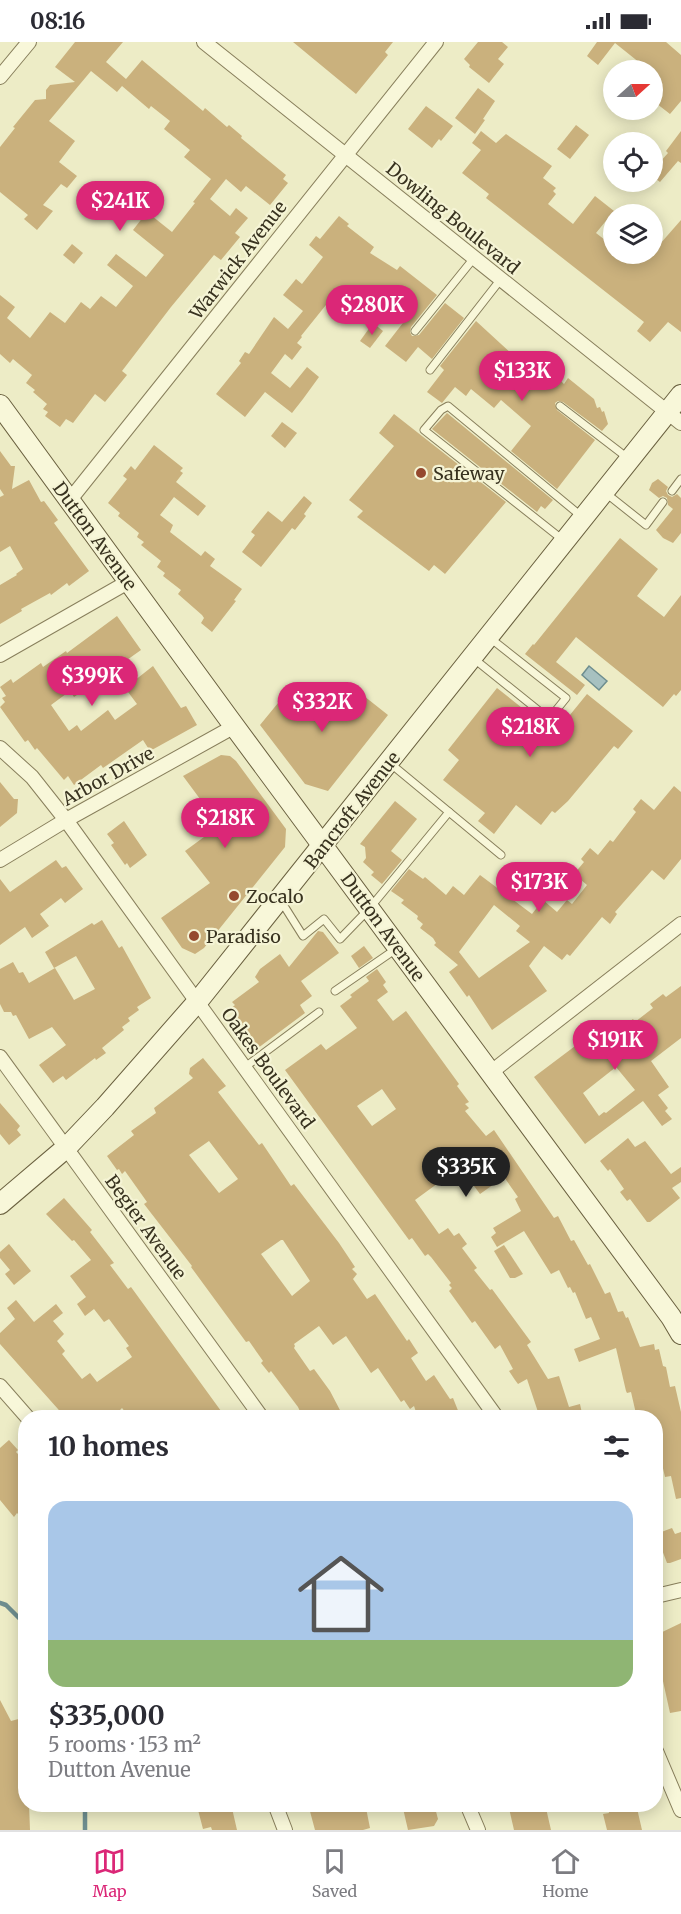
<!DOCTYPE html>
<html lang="en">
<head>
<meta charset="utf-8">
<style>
  :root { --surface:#fff; --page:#f7f7f7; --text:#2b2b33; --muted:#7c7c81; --line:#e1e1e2; --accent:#db2777 }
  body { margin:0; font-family:Merriweather,serif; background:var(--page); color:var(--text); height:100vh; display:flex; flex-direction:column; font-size:22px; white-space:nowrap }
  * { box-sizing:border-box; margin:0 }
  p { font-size:20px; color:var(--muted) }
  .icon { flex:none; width:33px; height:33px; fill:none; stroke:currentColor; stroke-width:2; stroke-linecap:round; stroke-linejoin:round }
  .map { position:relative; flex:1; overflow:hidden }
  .side { position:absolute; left:18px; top:1368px; width:645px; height:402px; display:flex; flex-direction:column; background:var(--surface); border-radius:24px; box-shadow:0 3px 15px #0003 }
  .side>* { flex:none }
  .needle { width:39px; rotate:69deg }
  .tools { position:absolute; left:603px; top:18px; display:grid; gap:12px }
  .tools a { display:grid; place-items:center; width:60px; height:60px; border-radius:50%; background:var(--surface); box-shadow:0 3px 15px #0003; font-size:30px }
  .price { position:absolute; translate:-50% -51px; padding:0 14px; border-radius:21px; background:var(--accent); color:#fff; font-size:20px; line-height:39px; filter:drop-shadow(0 2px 3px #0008) }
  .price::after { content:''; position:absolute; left:50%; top:36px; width:18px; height:14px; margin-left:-9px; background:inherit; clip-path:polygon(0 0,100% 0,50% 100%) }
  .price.on { background:#222; color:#fff }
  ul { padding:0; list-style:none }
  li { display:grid; align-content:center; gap:12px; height:318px; padding:0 30px }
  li+li { border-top:2px solid var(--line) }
  li span { display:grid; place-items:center; height:186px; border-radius:18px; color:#555 }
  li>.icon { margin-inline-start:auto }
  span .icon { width:108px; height:108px; fill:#fffc; stroke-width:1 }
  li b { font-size:26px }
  h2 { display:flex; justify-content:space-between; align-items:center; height:72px; padding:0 30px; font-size:26px }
  .status { display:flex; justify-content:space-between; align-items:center; height:42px; padding:0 30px; background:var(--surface); direction:ltr }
  .status svg { height:16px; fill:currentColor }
  .menu { display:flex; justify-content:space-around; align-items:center; height:84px; border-top:2px solid var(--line); background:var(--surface); font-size:16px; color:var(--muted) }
  .menu a { display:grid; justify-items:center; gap:3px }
  .menu .on { color:var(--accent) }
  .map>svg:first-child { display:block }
  .water { fill:#a7c1c0; stroke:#6e8e8f; stroke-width:1.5 }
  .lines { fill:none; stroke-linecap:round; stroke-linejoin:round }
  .stream { stroke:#6e8e8f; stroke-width:4.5 }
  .building { fill:#cab17d; fill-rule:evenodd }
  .lane-casing { stroke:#887f5c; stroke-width:9 }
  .street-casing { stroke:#887f5c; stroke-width:16 }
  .secondary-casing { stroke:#6a603f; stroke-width:22 }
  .lane { stroke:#f8f7d9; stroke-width:7 }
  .street { stroke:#f8f7d9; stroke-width:14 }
  .secondary { stroke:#f8f7d9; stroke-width:20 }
  .poi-dot { fill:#95492e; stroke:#f5f4d5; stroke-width:2 }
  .labels { text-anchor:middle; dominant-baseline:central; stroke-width:4.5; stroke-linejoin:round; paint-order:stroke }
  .street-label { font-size:18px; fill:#38321f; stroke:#f5f4d5 }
  .poi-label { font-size:18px; fill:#38321f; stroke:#f5f4d5; text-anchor:start }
</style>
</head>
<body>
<div class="status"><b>08:16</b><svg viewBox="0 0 49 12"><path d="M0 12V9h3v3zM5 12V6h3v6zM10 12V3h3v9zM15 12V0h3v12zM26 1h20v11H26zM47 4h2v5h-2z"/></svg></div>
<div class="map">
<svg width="681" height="1788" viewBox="0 0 681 1788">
  <rect width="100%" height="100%" fill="#edecc6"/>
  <path class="water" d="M589,624L607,639L599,648L582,633Z"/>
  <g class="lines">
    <g class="stream">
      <path d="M0,1561L6,1563L26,1583"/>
      <path d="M85,1788V1762"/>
    </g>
  </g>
  <g class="building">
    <path d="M75,0H123L106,20L126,37L142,18L203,69L205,66L227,85L229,83L242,94L241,96L286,133L283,137L288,141L270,163L246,144L241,150L226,137L210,157L230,174L236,166L248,176L235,191L240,195L221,218L214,213L171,265L122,329L127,333L105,360L95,352L73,381L66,377L60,385L45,374L48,370L43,367L47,362L33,350L35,348L26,341L32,333L13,317L10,321L0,312V253L15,265L7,276L30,296L50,270L65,281L81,260L90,267L101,254L116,265L133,244L107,223L116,212L146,235L164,213L133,188L147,170L172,190L195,161L193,160L211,137L184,115L190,108L164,87L170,79L151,64L149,67L122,44L117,50L91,29L49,79L75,99L59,120L77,134L67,146L61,142L43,163L53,169L37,188L24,177L28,173L0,150V105L15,86L13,85L35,58L46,57V48L50,43L75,40L55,25Z"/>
    <path d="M293,0H393L385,10L388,13L356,52Z"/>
    <path d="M478,0H502L508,5L498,17L504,22L489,41L469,25L470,23L464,17Z"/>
    <path d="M597,0H666L681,13V59L670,72L652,58V28H633L640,21L615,1L598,23L587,14Z"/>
    <path d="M478,46L495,59L483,77L485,78L475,92L455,76Z"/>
    <path d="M426,64L453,84L441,99L439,97L432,106L408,87Z"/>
    <path d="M576,83L589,93L570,117L557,107Z"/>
    <path d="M481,89L496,101L506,92L552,124L543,136L556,146L553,149L556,152L548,162L573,182L595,154L614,169L596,191L614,205V212H638L646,218L681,178V290L668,280L650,300L637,289L644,280L486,156L489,152L462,131L481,108L472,101Z"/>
    <path d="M681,89V121L678,119L660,140L652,134V129L668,111L666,109Z"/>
    <path d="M144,147L153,154L144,165L135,157Z"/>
    <path d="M339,174L349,182L347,184L374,205L370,211L397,228L400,224L437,253L411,285L410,290L412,294L419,293L445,261L464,276L432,317L418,305L406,320L385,304L406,277L371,247L357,264L338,248L301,294L302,295L297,301L302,305L292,318L285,312L271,331L290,346L307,325L319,335L303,357L292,371L265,350L245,375L216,352L241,321L239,319L245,310L249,312L274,275L288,287L303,269L283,253L296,237L302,242L323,215L309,203L316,194L320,197Z"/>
    <path d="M72,202L83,211L74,222L63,213Z"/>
    <path d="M476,279L550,347L558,336L564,342L568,336L594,357L597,366L600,365L602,370L604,369L608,382L602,389L563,360L558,359L555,361L557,368L595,398L557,447L511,409L531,384L501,358L494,366L471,347L466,354L455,345L442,361L427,350L444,328L440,324Z"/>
    <path d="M373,281L383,289L370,306L360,299Z"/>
    <path d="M447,371L553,458L545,467L541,464L537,470L432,387Z"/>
    <path d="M394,372L506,460L445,532L434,523L429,529L357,475L363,469L349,458L394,404L379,391Z"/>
    <path d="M282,380L297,391L285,406L271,394Z"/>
    <path d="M154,403L183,426L180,429L183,431L176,440L206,464L198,474L174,455L160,473L173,483L170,490L201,514L205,509L215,517L210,524L242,547L234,558L236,559L212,590L201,581L204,576L202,573L178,552L181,548L163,534L165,531L157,525L161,519L141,503L144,500L137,495L139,491L118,474L120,471L108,461L127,437L123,434L131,424L135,428Z"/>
    <path d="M0,409L11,424H15L12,447L29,438L41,460L44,459L58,478L54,481L89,529L69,544L67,541L51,553L50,551L21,567L22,569L0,582V543L17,533L16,532L23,527L10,504L0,510V455L4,453L0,447Z"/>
    <path d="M658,437L668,445L666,449L668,453L672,455L677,452L681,456V491L673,501L663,496L656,488L673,467L668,463L667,456L663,454L659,456L649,448L652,441Z"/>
    <path d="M304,454L312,461L304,472L306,474L295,488L292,486L261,525L242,510L255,493L251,490L268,469L282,480Z"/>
    <path d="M620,496L658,527L637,554L664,575L681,553V648L676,654L674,652L663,665L576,595L556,620L585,643L577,653L525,612L533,602L534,603Z"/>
    <path d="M117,574L141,608L110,630L99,616L80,629L90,644L74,655L70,649L51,663L69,689L77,683L81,689L108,668L115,678L137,662L125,646L153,624L181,666L186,664L197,683L150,709L143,698L103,726L101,723L74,743L68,734L64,738L37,706L35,708L28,698L25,700L0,665L5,660L2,656L6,654L0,645L11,637L13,641L41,621L43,625L66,609L67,611Z"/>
    <path d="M350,643L388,673L328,749L305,742L260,683L292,644L321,666L338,647L343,651Z"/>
    <path d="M497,646L551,689L561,676L565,679L587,652L633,689L618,707L614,704L568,759L555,771L552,769L541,783L516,763L494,792L478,779L485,771L443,738L459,718L448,708Z"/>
    <path d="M221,713L230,714L236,719L286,787L285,805L204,906L195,912L182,906L161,876L210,841L185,809L204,795L187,772L203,761L183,734Z"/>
    <path d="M0,740L14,757H18L17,771L0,785Z"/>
    <path d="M674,744L681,750V817L664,838L652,828L615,870L617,872L610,882L602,875L570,914L567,912L562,918L544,904L529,924L547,949L492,988L469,953L467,955L449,930L458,923L434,903L436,901L433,896L420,886L423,882L417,877L418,874L401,861L404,858L391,849L409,827L423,837L425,835L446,853L453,844L464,853L480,833L532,872L543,858L557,870L567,858L572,862L587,843L574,832L584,820L581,817L590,806L598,813L610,798L613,800L636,770L633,767L641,757L654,768ZM494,863L520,884L516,889L530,900L479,936L459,910Z"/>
    <path d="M395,759L417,777L391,809L402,818L382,842L371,833L374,830L363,820L366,816L365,805L360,802Z"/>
    <path d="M124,779L147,813L130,826L127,821L125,823L111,803L114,801L107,792Z"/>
    <path d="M56,818L62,826L66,824L83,847L65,861L61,856L40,872L49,884L32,896L25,885L0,903V837L10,850Z"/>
    <path d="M102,878L119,906L122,904L151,956L137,965L139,968L128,976L130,979L122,985L124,988L102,1006L106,1011L96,1018L95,1016L66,1038L63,1034L53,1041L39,1023L66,1003L52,985L29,997L16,973L13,974L11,970H4L0,962V927L13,920L19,931L23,930L29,941L55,926L74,958L95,947L76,914L54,926L45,910L92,881L94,883Z"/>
    <path d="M318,889L323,890L339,911L301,939L312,954L300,963L305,971L258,1006L230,967L235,963L232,960L259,940L255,935L260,927L280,912L289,925Z"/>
    <path d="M364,904L373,916L359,926L351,914Z"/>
    <path d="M377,927L386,940L383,943L388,950L377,958L393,979L406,969L459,1042L457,1044L469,1060L465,1062L469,1066L465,1069L486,1094L494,1088L554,1176L558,1174L571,1199L574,1198L588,1223L590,1222L605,1252L610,1250L618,1270L623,1269L626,1276L628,1275L640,1305L654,1302L655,1308L659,1307L663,1324L666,1325L670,1345L675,1344L681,1370V1456L676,1457L671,1434L665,1435L659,1409L656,1410V1376H637L631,1350L627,1351L626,1349L616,1306L579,1320L574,1307L600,1297L591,1275L586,1277L575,1250L573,1251L570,1245L568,1246L559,1228L551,1232L524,1189L497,1205L491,1195L496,1191L493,1186L521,1169L515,1157L518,1155L504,1135L480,1152L460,1125L415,1158L439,1192L448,1186L454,1194L459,1191L467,1202L462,1206L477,1226L474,1228L490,1248L492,1247L531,1300L527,1303L548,1337L559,1334L569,1365L580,1362L583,1376H540L527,1337L518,1342L515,1338L509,1329L513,1327L500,1303L495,1307L475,1279L472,1281L449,1249L452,1246L449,1243L451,1241L431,1215L428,1212L425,1214L412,1196L409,1198L285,1028L321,1002L326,1008L357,986L340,964L352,955L350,953L369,939L366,935ZM382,1047L396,1067L372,1084L357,1064Z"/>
    <path d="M681,944V996L651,1019L669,1045L658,1053L668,1066L665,1069L672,1077L662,1084L643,1059L585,1102L534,1035L603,983L611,994L633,977L635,980L653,966L650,962L663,952L666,955ZM616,1025L635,1048L606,1071L604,1070L599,1074L583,1051Z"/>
    <path d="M203,1016L226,1044L218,1050L259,1103L262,1101L291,1144L294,1142L339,1201L355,1225L352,1227L357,1232L353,1237L367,1257L375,1252L407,1299L409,1297L418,1311L411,1316L426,1339L434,1333L450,1357L453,1356L461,1376H418L414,1364L410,1367L404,1358L401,1360L378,1326L371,1331L346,1294L333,1303L319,1284L294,1302L295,1304L294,1306L310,1329L314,1327L330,1349L342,1372L335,1376H303L298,1365L271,1329L269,1331L261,1321L263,1319L249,1299L246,1300L191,1225L192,1224L144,1162L147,1160L125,1129L122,1132L119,1127L117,1128L107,1114L134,1093L131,1089L156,1071L154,1066L193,1036L189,1032L190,1026ZM209,1099L238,1137L219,1151L189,1113ZM281,1198H283L310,1239L292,1254L261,1212Z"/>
    <path d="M0,1061L20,1084L17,1088L21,1093L9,1103L0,1092Z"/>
    <path d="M628,1096L635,1105L645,1099L671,1132L681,1125V1140L672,1146L680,1156L650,1180H647L630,1157L627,1159L620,1150L624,1147L610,1127L608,1129L600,1119Z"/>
    <path d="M64,1156L92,1188L90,1190L114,1221L110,1223L128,1247L131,1245L221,1369L211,1376H130L122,1366L112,1376H66L0,1302V1291L15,1277L7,1266L16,1258L34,1280L56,1262L63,1271L53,1279L64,1292L57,1299L65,1309L62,1312L82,1337L90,1331L97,1340L132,1315L126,1306L129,1304L109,1277L104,1280L94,1267L85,1274L77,1262L86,1255L70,1234L91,1218L74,1198L72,1199L46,1172Z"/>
    <path d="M9,1202L31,1229L14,1243L5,1232L10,1228L0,1216V1210Z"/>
    <path d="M504,1203L523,1232L515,1236H510L494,1209Z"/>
    <path d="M9,1398L18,1408L16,1410L26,1420V1480L17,1471L14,1475L0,1458V1406Z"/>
    <path d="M672,1486L675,1492L681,1490V1517L670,1521H667L656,1492Z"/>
    <path d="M681,1581V1669L670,1671L661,1630L656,1633V1593Z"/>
    <path d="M0,1658L11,1679L26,1675V1719L23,1720L26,1762H29L30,1788H0Z"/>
    <path d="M221,1762H231L237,1788H212L211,1785L203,1787L198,1768Z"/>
    <path d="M308,1762H345L347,1770L366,1766L370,1786L363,1788H315Z"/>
    <path d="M402,1762H434L438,1777L434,1784L408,1788Z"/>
    <path d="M508,1762H545L551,1788H514Z"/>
    <path d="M607,1762H636L642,1788H607L603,1772L609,1771Z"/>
  </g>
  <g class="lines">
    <defs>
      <g id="lane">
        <path d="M415,289L474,216"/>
        <path d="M430,328L501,237"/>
        <path d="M560,364L629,417"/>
        <path d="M672,449L681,437"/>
        <path d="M607,452L646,483L663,460"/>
        <path d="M563,498L424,388L441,368L448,364L581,474"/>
        <path d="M473,616L549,677L566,656L490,596"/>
        <path d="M391,722L501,813"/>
        <path d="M281,859L303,894L324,877L340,897L369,867L449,770"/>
        <path d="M335,949L396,907"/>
        <path d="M245,1025L319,970"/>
      </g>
      <g id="street">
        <path d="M204,0L681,381"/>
        <path d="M0,35L29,0"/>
        <path d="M69,459L436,0"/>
        <path d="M0,613L128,540"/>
        <path d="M0,706L32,735L66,778L497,1376"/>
        <path d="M0,818L66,778L235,684"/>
        <path d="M0,1015L262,1376"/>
        <path d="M490,1031L681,882"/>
        <path d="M0,1344L28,1376"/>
        <path d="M656,1554L681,1548"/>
        <path d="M656,1709L681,1768"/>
        <path d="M275,1762L285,1788"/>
        <path d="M467,1762L478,1788"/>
      </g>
      <g id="secondary">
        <path d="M0,363L229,677L671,1275L681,1292"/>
        <path d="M0,1162L67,1105L105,1065L198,959L681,353"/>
      </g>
    </defs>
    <use href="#lane" class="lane-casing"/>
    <use href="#street" class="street-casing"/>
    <use href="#secondary" class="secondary-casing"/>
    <use href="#lane" class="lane"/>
    <use href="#street" class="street"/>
    <use href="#secondary" class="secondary"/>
  </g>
  <g class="poi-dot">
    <circle cx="421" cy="431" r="6"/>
    <circle cx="234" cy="854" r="6"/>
    <circle cx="194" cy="894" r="6"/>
  </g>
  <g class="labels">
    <g class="street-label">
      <text transform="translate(453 176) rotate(39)">Dowling Boulevard</text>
      <text transform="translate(238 218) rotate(-52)">Warwick Avenue</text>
      <text transform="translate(95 494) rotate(54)">Dutton Avenue</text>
      <text transform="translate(108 734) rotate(-29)">Arbor Drive</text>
      <text transform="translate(352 768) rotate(-52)">Bancroft Avenue</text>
      <text transform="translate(383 885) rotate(54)">Dutton Avenue</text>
      <text transform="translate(268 1026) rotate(54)">Oakes Boulevard</text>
      <text transform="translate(146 1185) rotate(54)">Begier Avenue</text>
    </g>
    <g class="poi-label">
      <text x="433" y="431">Safeway</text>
      <text x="246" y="854">Zocalo</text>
      <text x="206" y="894">Paradiso</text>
    </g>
  </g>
</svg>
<div class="tools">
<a><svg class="needle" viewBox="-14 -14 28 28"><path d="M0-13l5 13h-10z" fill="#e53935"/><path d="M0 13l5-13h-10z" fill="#7c7c81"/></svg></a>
<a><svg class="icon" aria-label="locate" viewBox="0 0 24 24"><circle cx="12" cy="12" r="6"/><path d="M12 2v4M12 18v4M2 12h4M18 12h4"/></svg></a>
<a><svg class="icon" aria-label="layers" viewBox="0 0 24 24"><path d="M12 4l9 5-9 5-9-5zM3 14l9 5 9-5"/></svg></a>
</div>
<b class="price" style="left:120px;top:190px">$241K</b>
<b class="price" style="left:372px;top:294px">$280K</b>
<b class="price" style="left:522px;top:360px">$133K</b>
<b class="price" style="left:92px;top:665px">$399K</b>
<b class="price" style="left:322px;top:691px">$332K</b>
<b class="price" style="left:530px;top:716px">$218K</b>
<b class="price" style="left:225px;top:807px">$218K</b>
<b class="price" style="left:539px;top:871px">$173K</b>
<b class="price" style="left:615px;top:1029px">$191K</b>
<b class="price on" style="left:466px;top:1156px">$335K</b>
<section class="side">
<h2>10 homes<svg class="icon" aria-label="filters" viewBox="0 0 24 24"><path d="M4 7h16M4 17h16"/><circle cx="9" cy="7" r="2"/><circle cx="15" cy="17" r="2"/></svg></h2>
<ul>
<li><span style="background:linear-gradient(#a9c7e8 75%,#8fb573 0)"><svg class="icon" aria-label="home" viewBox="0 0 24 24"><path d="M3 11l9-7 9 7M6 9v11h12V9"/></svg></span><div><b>$335,000</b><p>5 rooms · 153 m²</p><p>Dutton Avenue</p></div></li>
</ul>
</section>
</div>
<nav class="menu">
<a class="on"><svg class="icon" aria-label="map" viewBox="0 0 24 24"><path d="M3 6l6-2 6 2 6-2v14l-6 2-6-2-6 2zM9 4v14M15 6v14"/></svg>Map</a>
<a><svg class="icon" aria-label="saved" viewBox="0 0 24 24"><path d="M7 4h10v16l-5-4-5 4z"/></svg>Saved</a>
<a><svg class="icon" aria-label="home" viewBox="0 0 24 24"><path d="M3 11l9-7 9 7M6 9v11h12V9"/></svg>Home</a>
</nav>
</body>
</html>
